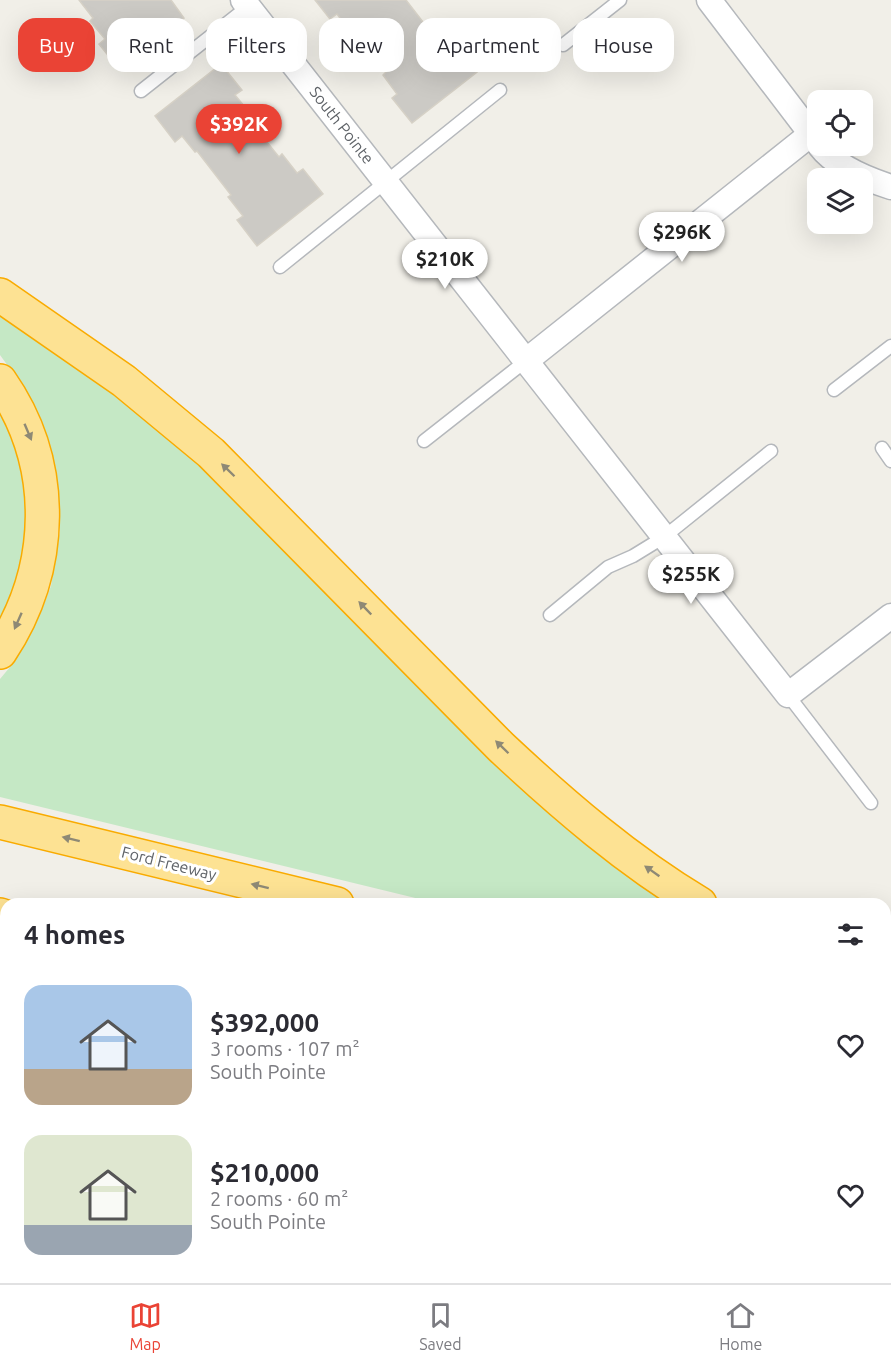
<!DOCTYPE html>
<html lang="en">
<head>
<meta charset="utf-8">
<style>
  :root { --surface:#fff; --page:#f7f7f7; --text:#2b2b33; --muted:#7c7c81; --line:#e1e1e2; --accent:#ea4335 }
  body { margin:0; font-family:Ubuntu,sans-serif; background:var(--page); color:var(--text); height:100vh; display:flex; flex-direction:column; font-size:22px; white-space:nowrap }
  * { box-sizing:border-box; margin:0 }
  p { font-size:20px; color:var(--muted) }
  .icon { flex:none; width:33px; height:33px; fill:none; stroke:currentColor; stroke-width:2; stroke-linecap:round; stroke-linejoin:round }
  .map { position:relative; flex:1; overflow:hidden }
  .side { position:absolute; left:0px; top:898px; width:891px; height:386px; display:flex; flex-direction:column; background:var(--surface); border-radius:18px 18px 0 0; box-shadow:0 6px 24px #0002 }
  .side>* { flex:none }
  .guide { position:absolute; left:18px; top:18px; width:855px; height:54px; display:flex; gap:12px }
  .buttons { position:absolute; left:807px; top:90px; display:grid; gap:12px }
  .buttons a { display:grid; place-items:center; width:66px; height:66px; border-radius:12px; background:var(--surface); box-shadow:0 6px 24px #0002; font-size:30px }
  .price { position:absolute; translate:-50% -51px; padding:0 14px; border-radius:21px; background:#fff; color:#222; font-size:20px; line-height:39px; filter:drop-shadow(0 2px 3px #0008) }
  .price::after { content:''; position:absolute; left:50%; top:36px; width:18px; height:14px; margin-left:-9px; background:inherit; clip-path:polygon(0 0,100% 0,50% 100%) }
  .price.current { background:var(--accent); color:#fff }
  ul { padding:0; list-style:none }
  li { display:flex; align-items:center; gap:18px; height:150px; padding:0 24px }
  li span { display:grid; place-items:center; flex:none; width:168px; height:120px; border-radius:18px; color:#555 }
  li>.icon { margin-inline-start:auto }
  span .icon { width:72px; height:72px; fill:#fffc; stroke-width:1 }
  li b { font-size:26px }
  h2 { display:flex; justify-content:space-between; align-items:center; height:72px; padding:0 24px; font-size:26px }
  .chip { padding:0 21px; border-radius:18px; background:var(--surface); box-shadow:0 6px 24px #0002; font-size:21px; line-height:54px }
  .chip.current { background:var(--accent); color:#fff }
  .menu { display:flex; justify-content:space-around; align-items:center; height:84px; border-top:2px solid var(--line); background:var(--surface); font-size:16px; color:var(--muted) }
  .menu a { display:grid; justify-items:center; gap:3px }
  .menu .current { color:var(--accent) }
  .map>svg:first-child { display:block }
  .green { fill:#c5e8c5 }
  .building { fill:#cccac5; stroke:#d6d1c6; stroke-width:1.5 }
  .lines { fill:none; stroke-linecap:round; stroke-linejoin:round }
  .lane-casing { stroke:#b5b8bc; stroke-width:15 }
  .street-casing { stroke:#b5b8bc; stroke-width:27 }
  .highway-casing { stroke:#f9ab00; stroke-width:36 }
  .lane { stroke:#fff; stroke-width:12 }
  .street { stroke:#fff; stroke-width:24 }
  .highway { stroke:#fde293; stroke-width:33 }
  .oneway { fill:#8e8975 }
  .labels { text-anchor:middle; dominant-baseline:central; stroke-width:6; stroke-linejoin:round; paint-order:stroke }
  .street-label { font-size:16px; fill:#5f6368; stroke:#fff }
</style>
</head>
<body>
<div class="map">
<svg width="891" height="1283" viewBox="0 0 891 1283">
  <rect width="100%" height="100%" fill="#f1efe8"/>
  <g class="green">
    <path d="M0,312L159,426L676,904H440L0,797V679L15,661L41,612L51,586L60,532L56,475L50,447L24,388L0,355Z"/>
    <path d="M0,412C40,485 33,547 0,620Z"/>
    <path d="M0,953L6,955V1278H362L355,1283H0Z"/>
  </g>
  <g class="building">
    <path d="M79,0H171L184,18L119,69L99,44L105,39L90,21L93,18Z"/>
    <path d="M315,0H406L433,35L437,32L451,51L457,46L477,72L412,123L392,98L397,94L383,75L386,72L352,28L349,30L337,14L330,19Z"/>
    <path d="M221,64L242,90L235,95L250,113L246,116L279,157L282,154L297,173L303,169L323,194L257,246L237,220L243,216L228,197L231,195L197,151L195,152L182,136L175,142L155,116Z"/>
  </g>
  <g class="lines">
    <defs>
      <g id="lane">
        <path d="M563,45L620,0"/>
        <path d="M141,91L250,5"/>
        <path d="M280,267L500,90"/>
        <path d="M834,390L891,346"/>
        <path d="M424,441L527,360"/>
        <path d="M882,448L891,461"/>
        <path d="M550,615L608,567L633,556L664,537L771,451"/>
        <path d="M788,695L871,803"/>
      </g>
      <g id="street">
        <path d="M243,0L788,695L891,616"/>
        <path d="M709,0L818,143"/>
        <path d="M820,146C836,167 866,179 891,187"/>
        <path d="M527,360L811,134"/>
      </g>
      <g id="highway">
        <path d="M0,295L124,381L211,453L501,747C563,805 628,861 700,904"/>
        <path d="M0,381C58,464 55,569 0,652"/>
        <path d="M0,822L337,904"/>
        <path d="M0,915L6,917"/>
        <path d="M885,996L891,998"/>
        <path d="M885,1038L891,1040"/>
        <path d="M885,1132L891,1133"/>
        <path d="M885,1167H891"/>
        <path d="M383,1283L391,1278"/>
      </g>
    </defs>
    <use href="#lane" class="lane-casing"/>
    <use href="#street" class="street-casing"/>
    <use href="#highway" class="highway-casing"/>
    <use href="#lane" class="lane"/>
    <use href="#street" class="street"/>
    <use href="#highway" class="highway"/>
  </g>
  <defs><path id="oneway-solid" d="M-6-.8H1V-3.2L6.5 0L1 3.2V.8H-6Z" transform="scale(1.5)"/></defs>
  <g class="oneway">
    <use href="#oneway-solid" transform="translate(28 432) rotate(67)"/>
    <use href="#oneway-solid" transform="translate(228 470) rotate(-136)"/>
    <use href="#oneway-solid" transform="translate(365 608) rotate(-134)"/>
    <use href="#oneway-solid" transform="translate(18 621) rotate(114)"/>
    <use href="#oneway-solid" transform="translate(502 747) rotate(-136)"/>
    <use href="#oneway-solid" transform="translate(71 839) rotate(-166)"/>
    <use href="#oneway-solid" transform="translate(652 871) rotate(-145)"/>
    <use href="#oneway-solid" transform="translate(260 886) rotate(-166)"/>
  </g>
  <g class="labels">
    <g class="street-label">
      <text transform="translate(342 125) rotate(52)">South Pointe</text>
      <text transform="translate(169 863) rotate(14)">Ford Freeway</text>
    </g>
  </g>
</svg>
<div class="buttons">
<a><svg class="icon" aria-label="locate" viewBox="0 0 24 24"><circle cx="12" cy="12" r="6"/><path d="M12 2v4M12 18v4M2 12h4M18 12h4"/></svg></a>
<a><svg class="icon" aria-label="layers" viewBox="0 0 24 24"><path d="M12 4l9 5-9 5-9-5zM3 14l9 5 9-5"/></svg></a>
</div>
<b class="price current" style="left:239px;top:155px">$392K</b>
<b class="price" style="left:682px;top:263px">$296K</b>
<b class="price" style="left:445px;top:290px">$210K</b>
<b class="price" style="left:691px;top:605px">$255K</b>
<div class="guide">
<a class="chip current">Buy</a>
<a class="chip">Rent</a>
<a class="chip">Filters</a>
<a class="chip">New</a>
<a class="chip">Apartment</a>
<a class="chip">House</a>
</div>
<section class="side">
<h2>4 homes<svg class="icon" aria-label="filters" viewBox="0 0 24 24"><path d="M4 7h16M4 17h16"/><circle cx="9" cy="7" r="2"/><circle cx="15" cy="17" r="2"/></svg></h2>
<ul>
<li><span style="background:linear-gradient(#a9c7e8 70%,#b9a48a 0)"><svg class="icon" aria-label="home" viewBox="0 0 24 24"><path d="M3 11l9-7 9 7M6 9v11h12V9"/></svg></span><div><b>$392,000</b><p>3 rooms · 107 m²</p><p>South Pointe</p></div><svg class="icon" aria-label="heart" viewBox="0 0 24 24"><path d="M12 20l-8-8c-3-5 5-10 8-4 3-6 11-1 8 4z"/></svg></li>
<li><span style="background:linear-gradient(#dfe7d0 75%,#9aa5b1 0)"><svg class="icon" aria-label="home" viewBox="0 0 24 24"><path d="M3 11l9-7 9 7M6 9v11h12V9"/></svg></span><div><b>$210,000</b><p>2 rooms · 60 m²</p><p>South Pointe</p></div><svg class="icon" aria-label="heart" viewBox="0 0 24 24"><path d="M12 20l-8-8c-3-5 5-10 8-4 3-6 11-1 8 4z"/></svg></li>
</ul>
</section>
</div>
<nav class="menu">
<a class="current"><svg class="icon" aria-label="map" viewBox="0 0 24 24"><path d="M3 6l6-2 6 2 6-2v14l-6 2-6-2-6 2zM9 4v14M15 6v14"/></svg>Map</a>
<a><svg class="icon" aria-label="saved" viewBox="0 0 24 24"><path d="M7 4h10v16l-5-4-5 4z"/></svg>Saved</a>
<a><svg class="icon" aria-label="home" viewBox="0 0 24 24"><path d="M3 11l9-7 9 7M6 9v11h12V9"/></svg>Home</a>
</nav>
</body>
</html>
